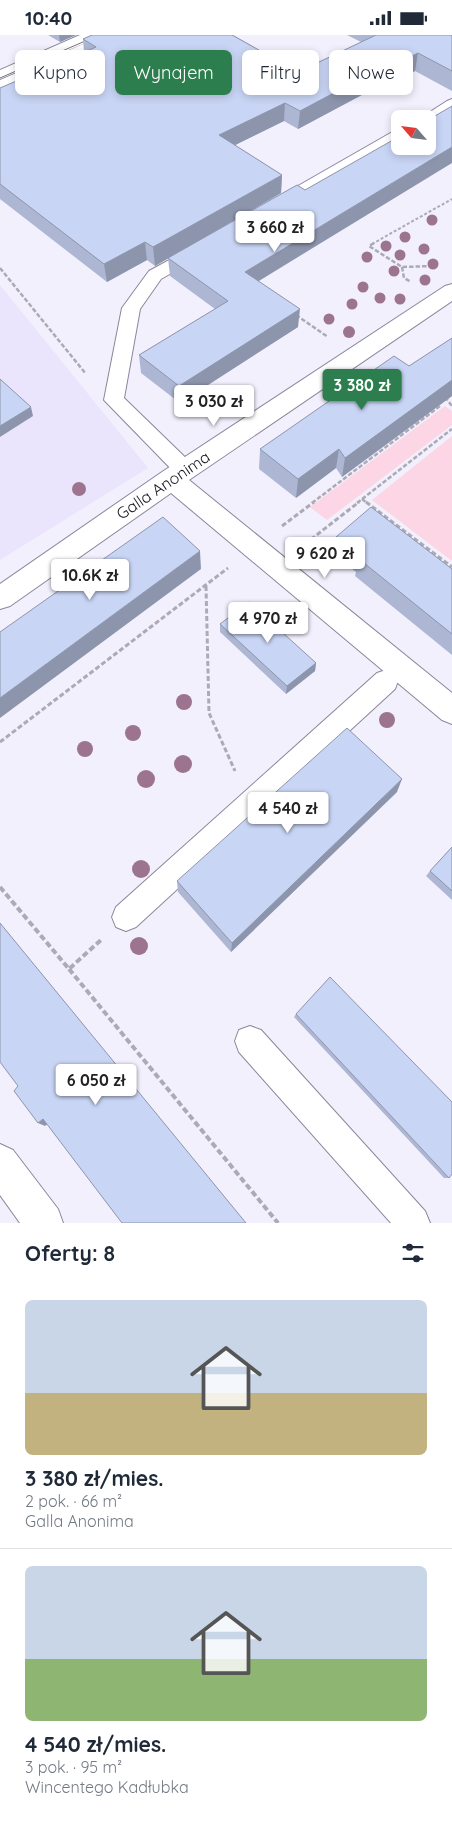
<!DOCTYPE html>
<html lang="pl">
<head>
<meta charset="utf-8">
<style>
  :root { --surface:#fff; --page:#f2f2f3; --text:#1f2937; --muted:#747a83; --line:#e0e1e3; --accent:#2d7e4e }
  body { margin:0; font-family:Quicksand,sans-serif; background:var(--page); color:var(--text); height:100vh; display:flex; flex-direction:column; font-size:19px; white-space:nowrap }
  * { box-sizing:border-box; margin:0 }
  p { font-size:16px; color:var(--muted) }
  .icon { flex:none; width:28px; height:28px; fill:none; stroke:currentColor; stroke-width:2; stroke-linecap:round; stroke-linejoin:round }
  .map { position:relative; height:1188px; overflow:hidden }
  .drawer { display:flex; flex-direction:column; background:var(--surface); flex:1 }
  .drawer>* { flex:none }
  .hud { position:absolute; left:15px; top:15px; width:422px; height:45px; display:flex; gap:10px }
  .needle { width:32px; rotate:298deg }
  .tools { position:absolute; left:391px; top:75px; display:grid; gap:10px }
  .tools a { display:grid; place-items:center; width:45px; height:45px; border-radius:8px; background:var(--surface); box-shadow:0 2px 8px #0003; font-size:25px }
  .price { position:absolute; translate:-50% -42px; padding:0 11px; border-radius:5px; background:#fff; color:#222; font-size:16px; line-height:32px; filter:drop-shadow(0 1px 2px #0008) }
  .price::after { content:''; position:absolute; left:50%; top:30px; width:15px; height:11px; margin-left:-8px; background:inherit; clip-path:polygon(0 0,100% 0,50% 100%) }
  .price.on { background:var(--accent); color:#fff }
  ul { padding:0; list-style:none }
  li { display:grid; align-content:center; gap:10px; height:265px; padding:0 25px }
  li+li { border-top:1px solid var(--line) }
  li span { display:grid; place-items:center; height:155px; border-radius:8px; color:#555 }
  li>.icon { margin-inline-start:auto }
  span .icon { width:90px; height:90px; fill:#fffc; stroke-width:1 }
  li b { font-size:21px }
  h2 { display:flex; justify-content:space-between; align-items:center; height:60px; padding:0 25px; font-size:21px }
  .tag { padding:0 18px; border-radius:8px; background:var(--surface); box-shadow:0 2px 8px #0003; font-size:18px; line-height:45px }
  .tag.on { background:var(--accent); color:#fff }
  .status { display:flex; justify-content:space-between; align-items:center; height:35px; padding:0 25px; background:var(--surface); direction:ltr }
  .status svg { height:14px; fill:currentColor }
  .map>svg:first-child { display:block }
  .built { fill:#eae5fc }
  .green { fill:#fcd6e4 }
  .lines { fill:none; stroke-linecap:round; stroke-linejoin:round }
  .lane-casing { stroke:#8b869a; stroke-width:2 }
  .street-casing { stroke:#8b869a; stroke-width:2 }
  .secondary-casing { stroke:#8b869a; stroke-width:2 }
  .path-far3 { stroke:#adaab6; stroke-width:2; stroke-dasharray:3 2; stroke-linecap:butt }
  .path-far2 { stroke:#adaab6; stroke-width:2.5; stroke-dasharray:4.5 2; stroke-linecap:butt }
  .path-far1 { stroke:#adaab6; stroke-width:3; stroke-dasharray:5 2.5; stroke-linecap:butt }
  .path { stroke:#adaab6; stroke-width:4; stroke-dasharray:6 3; stroke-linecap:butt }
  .lane { fill:#fff; fill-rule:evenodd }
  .street { fill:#fff; fill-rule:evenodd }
  .secondary { fill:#fff; fill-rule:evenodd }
  .tram { stroke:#76747e; stroke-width:1 }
  .tree { fill:#9c748f }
  .wall { fill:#adb7d3 }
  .shaded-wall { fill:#8d95ac }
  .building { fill:#c9d5f5; stroke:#8d95ac }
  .labels { text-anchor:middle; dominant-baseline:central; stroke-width:5; stroke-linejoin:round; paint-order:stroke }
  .street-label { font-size:16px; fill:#18161e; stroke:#fff }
</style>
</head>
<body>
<div class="status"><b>10:40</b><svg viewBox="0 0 49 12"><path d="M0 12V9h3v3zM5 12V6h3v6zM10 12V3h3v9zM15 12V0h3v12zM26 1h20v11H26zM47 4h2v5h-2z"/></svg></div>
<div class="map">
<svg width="452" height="1188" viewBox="0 0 452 1188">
  <rect width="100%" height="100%" fill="#f3f0fe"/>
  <path class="built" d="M0,250L148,433L0,525Z"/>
  <g class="green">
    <path d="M445,371L452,376V390L327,485L310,472Z"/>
    <path d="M452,401V526L372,465Z"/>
  </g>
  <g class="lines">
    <defs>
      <g id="lane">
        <path d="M80,0H99L97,3L0,44V35Z"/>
        <path d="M452,64V75L428,89V84H419L447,66Z"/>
        <path d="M400,94V106L282,175H270L268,171L270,167L394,96Z"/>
        <path d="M197,210L203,212L206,216L203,220L161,244L140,274L124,363L192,429L196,435L192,441L185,443L178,441L104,365L122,273L149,236Z"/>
        <path d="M386,635L395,638L398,646L395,654L136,892L126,896L116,892L112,882L116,872L377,638Z"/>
        <path d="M250,991L261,995L425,1176L430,1188H391L239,1017L235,1006L239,995Z"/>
      </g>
      <g id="street">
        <path d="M452,249V266L189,445L452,658V689L442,685L171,458L10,571L0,574V549L162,437L445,251Z"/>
        <path d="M0,1109L13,1115L58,1174L63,1188H20L0,1160Z"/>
      </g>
      <path id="secondary" d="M104,0H126L124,3L0,56V45Z"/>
    </defs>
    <use href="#lane" class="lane-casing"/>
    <use href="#street" class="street-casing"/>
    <use href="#secondary" class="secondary-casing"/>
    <path class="path-far3" d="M372,209L452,164"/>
    <g class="path-far2">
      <path d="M374,208L369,211L402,232L433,231"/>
      <path d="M402,232L404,243L411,247"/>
      <path d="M0,233L86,339"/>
      <path d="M296,280L328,302"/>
      <path d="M445,362L452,371"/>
      <path d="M362,464L367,468"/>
      <path d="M312,468L440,371L436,368"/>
      <path d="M357,468L452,394"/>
    </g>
    <g class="path-far1">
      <path d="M366,467L452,532"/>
      <path d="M282,491L314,467"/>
      <path d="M305,509L359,467"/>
      <path d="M206,551L209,678L235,736"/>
      <path d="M0,707L228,533"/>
    </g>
    <g class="path">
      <path d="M0,852L69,934L102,904"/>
      <path d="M69,934L278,1188"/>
    </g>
    <use href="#lane" class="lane"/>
    <use href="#street" class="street"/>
    <use href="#secondary" class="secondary"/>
    <path class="tram" d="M0,43L99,0"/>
  </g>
  <g class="tree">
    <circle cx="432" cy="185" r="5.5"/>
    <circle cx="405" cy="202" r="5.5"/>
    <circle cx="386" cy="211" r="5.5"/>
    <circle cx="424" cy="214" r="5.5"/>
    <circle cx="400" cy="220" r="5.5"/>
    <circle cx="367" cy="222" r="5.5"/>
    <circle cx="433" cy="229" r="5.5"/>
    <circle cx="394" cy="236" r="5.5"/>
    <circle cx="425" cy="245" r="5.5"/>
    <circle cx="363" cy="252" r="5.5"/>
    <circle cx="380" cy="263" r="5.5"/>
    <circle cx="400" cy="264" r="5.5"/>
    <circle cx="352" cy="269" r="5.5"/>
    <circle cx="329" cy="284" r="5.5"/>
    <circle cx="349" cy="297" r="6"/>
    <circle cx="79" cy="454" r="7"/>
    <circle cx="184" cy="667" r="8"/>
    <circle cx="387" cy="685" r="8"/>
    <circle cx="133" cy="698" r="8"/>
    <circle cx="85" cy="714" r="8"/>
    <circle cx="183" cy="729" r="9"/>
    <circle cx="146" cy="744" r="9"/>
    <circle cx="141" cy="834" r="9"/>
    <circle cx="139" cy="911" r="9"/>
  </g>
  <g class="wall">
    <path d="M48,0H76L60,7Z"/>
    <path d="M92,0H233L298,37L361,7L347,0H452V56L415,36L375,55L373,54L298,94L284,86L235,110L282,140L281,158L155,231L147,225L107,247L0,164V53L84,17L83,4Z"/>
    <path d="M305,155L258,246L298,292L180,368L141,338L139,320L215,274L170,241L168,223Z"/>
    <path d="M452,303V361L342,442L336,433L296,463L259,434L260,414L409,331Z"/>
    <path d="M336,502L452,534V620L355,541L356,537L333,519Z"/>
    <path d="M220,589L316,628L315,636L286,659L220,597Z"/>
    <path d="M397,757L231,917L178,857L177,846Z"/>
    <path d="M452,812V865L426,841L430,836Z"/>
    <path d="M296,979L449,1143H444L294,982Z"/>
  </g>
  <g class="shaded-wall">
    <path d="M59,0H76L60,7Z"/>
    <path d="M418,18L415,36L375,55L378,37Z"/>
    <path d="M375,36L373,54L298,94L300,76Z"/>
    <path d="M285,68L284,86L219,118V100Z"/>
    <path d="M452,112V128L244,255L245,237Z"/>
    <path d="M282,140L281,158L155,231L153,212Z"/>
    <path d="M145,207L147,225L107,247L104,229Z"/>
    <path d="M300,274L298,292L180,368L179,351Z"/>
    <path d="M452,345V361L342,442L345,423Z"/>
    <path d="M31,372L33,381L0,402V391Z"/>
    <path d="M339,414L336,433L296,463L298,444Z"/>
    <path d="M200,516L201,534L0,683V663Z"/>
    <path d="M316,628L315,636L286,659L287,651Z"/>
    <path d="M402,744L397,757L231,917L232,908Z"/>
    <path d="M43,1084L50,1087L45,1091L38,1088Z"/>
  </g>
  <g class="building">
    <path d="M92,0H232L298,37L376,0H452V36L418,18L378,37L375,36L300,76L285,68L219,100L282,140L153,212L145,207L104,229L0,149V53L96,12L83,4Z"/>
    <path d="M452,71V112L245,237L300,274L179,351L139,320L228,266L168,223L297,150L305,155L400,101V111H428V85Z"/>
    <path d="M452,303V345L345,423L339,414L298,444L260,414L394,321L409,331Z"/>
    <path d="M0,344L31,372L0,391Z"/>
    <path d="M371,472L452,534V599L359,524L361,522L336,502Z"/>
    <path d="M163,482L200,516L0,663V597Z"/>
    <path d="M249,567L316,628L287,651L220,589Z"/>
    <path d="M347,693L402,744L232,908L177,846Z"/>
    <path d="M452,812V856L430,836Z"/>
    <path d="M0,888L246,1188H122L43,1084L38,1088L14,1056L18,1051L0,1027Z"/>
    <path d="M330,942L452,1067V1139L449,1143L296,979Z"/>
  </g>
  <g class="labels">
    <g class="street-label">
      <text transform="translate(163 450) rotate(-34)">Galla Anonima</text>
    </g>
  </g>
</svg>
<div class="tools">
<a><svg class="needle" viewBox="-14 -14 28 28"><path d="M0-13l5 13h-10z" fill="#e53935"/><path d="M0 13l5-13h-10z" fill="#747a83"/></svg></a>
</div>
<b class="price" style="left:275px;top:218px">3 660 zł</b>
<b class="price on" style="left:362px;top:376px">3 380 zł</b>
<b class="price" style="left:214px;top:392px">3 030 zł</b>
<b class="price" style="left:325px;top:544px">9 620 zł</b>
<b class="price" style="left:90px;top:566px">10.6K zł</b>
<b class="price" style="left:268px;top:609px">4 970 zł</b>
<b class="price" style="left:288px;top:799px">4 540 zł</b>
<b class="price" style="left:96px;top:1071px">6 050 zł</b>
<div class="hud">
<a class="tag">Kupno</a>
<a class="tag on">Wynajem</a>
<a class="tag">Filtry</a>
<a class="tag">Nowe</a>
</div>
</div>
<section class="drawer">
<h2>Oferty: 8<svg class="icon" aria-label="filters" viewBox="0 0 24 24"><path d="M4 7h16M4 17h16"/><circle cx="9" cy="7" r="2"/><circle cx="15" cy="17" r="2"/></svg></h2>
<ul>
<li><span style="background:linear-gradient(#c9d6e8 60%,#c2b280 0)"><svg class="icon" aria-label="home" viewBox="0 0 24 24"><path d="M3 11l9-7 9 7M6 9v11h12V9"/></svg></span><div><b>3 380 zł/mies.</b><p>2 pok. · 66 m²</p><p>Galla Anonima</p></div></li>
<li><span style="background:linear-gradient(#c9d6e8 60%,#8fb573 0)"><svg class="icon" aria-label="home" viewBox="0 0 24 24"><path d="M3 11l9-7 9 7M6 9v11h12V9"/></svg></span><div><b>4 540 zł/mies.</b><p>3 pok. · 95 m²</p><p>Wincentego Kadłubka</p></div></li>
</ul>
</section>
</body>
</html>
